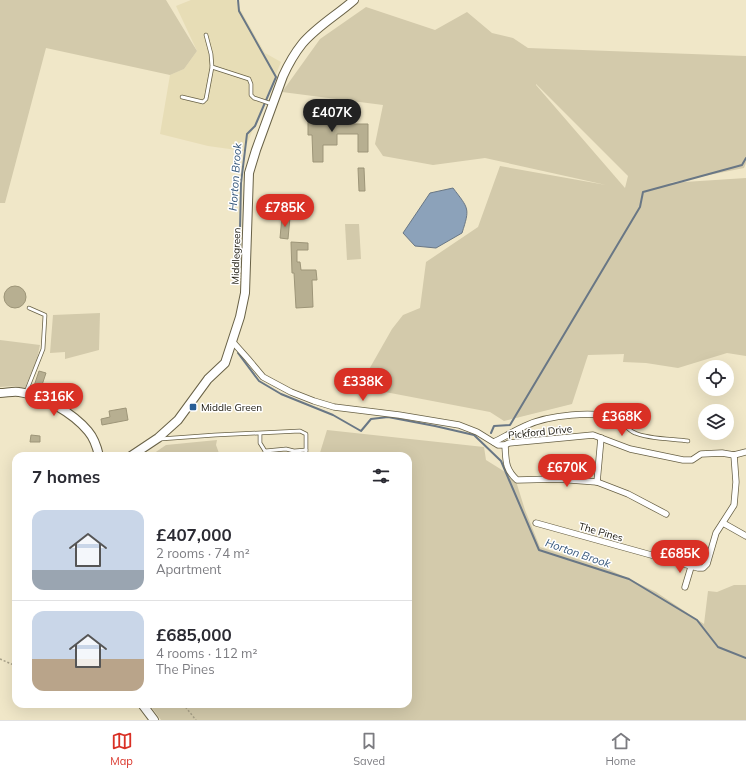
<!DOCTYPE html>
<html lang="en">
<head>
<meta charset="utf-8">
<style>
  :root { --surface:#fff; --page:#f2f2f3; --text:#2b2b33; --muted:#7c7c81; --line:#e1e1e2; --accent:#d93025 }
  body { margin:0; font-family:Mulish,sans-serif; background:var(--page); color:var(--text); height:100vh; display:flex; flex-direction:column; font-size:15px; white-space:nowrap }
  * { box-sizing:border-box; margin:0 }
  p { font-size:13px; color:var(--muted) }
  .icon { flex:none; width:22px; height:22px; fill:none; stroke:currentColor; stroke-width:2; stroke-linecap:round; stroke-linejoin:round }
  .map { position:relative; flex:1; overflow:hidden }
  .drawer { position:absolute; left:12px; top:452px; width:400px; height:256px; display:flex; flex-direction:column; background:var(--surface); border-radius:12px; box-shadow:0 4px 16px #0002 }
  .drawer>* { flex:none }
  .controls { position:absolute; left:698px; top:360px; display:grid; gap:8px }
  .controls a { display:grid; place-items:center; width:36px; height:36px; border-radius:50%; background:var(--surface); box-shadow:0 4px 16px #0002; font-size:20px }
  .price { position:absolute; translate:-50% -34px; padding:0 9px; border-radius:14px; background:var(--accent); color:#fff; font-size:13px; line-height:26px; filter:drop-shadow(0 1px 2px #0008) }
  .price::after { content:''; position:absolute; left:50%; top:24px; width:12px; height:9px; margin-left:-6px; background:inherit; clip-path:polygon(0 0,100% 0,50% 100%) }
  .price.active { background:#222; color:#fff }
  ul { padding:0; list-style:none }
  li { display:flex; align-items:center; gap:12px; height:100px; padding:0 20px }
  li+li { border-top:1px solid var(--line) }
  li span { display:grid; place-items:center; flex:none; width:112px; height:80px; border-radius:12px; color:#555 }
  li>.icon { margin-inline-start:auto }
  span .icon { width:48px; height:48px; fill:#fffc; stroke-width:1 }
  li b { font-size:17px }
  h2 { display:flex; justify-content:space-between; align-items:center; height:48px; padding:0 20px; font-size:17px }
  .menu { display:flex; justify-content:space-around; align-items:center; height:56px; border-top:1px solid var(--line); background:var(--surface); font-size:11px; color:var(--muted) }
  .menu a { display:grid; justify-items:center; gap:2px }
  .menu .active { color:var(--accent) }
  .map>svg:first-child { display:block }
  .built { fill:#e7ddb6 }
  .green { fill:#d3caab; fill-rule:evenodd }
  .water { fill:#8ca2ba; stroke:#697785 }
  .lines { fill:none; stroke-linecap:round; stroke-linejoin:round }
  .stream { stroke:#697785; stroke-width:2 }
  .building { fill:#b7af91; stroke:#9d9578 }
  .lane-casing { stroke:#686146; stroke-width:4.5 }
  .street-casing { stroke:#686146; stroke-width:7 }
  .secondary-casing { stroke:#686146; stroke-width:10 }
  .path { stroke:#a7a088; stroke-width:1.5; stroke-dasharray:2 2; stroke-linecap:butt }
  .lane { stroke:#fff; stroke-width:3 }
  .street { stroke:#fff; stroke-width:5.5 }
  .secondary { stroke:#fff; stroke-width:8 }
  .poi-dot { fill:#285e96; stroke:#fff; stroke-width:1.5 }
  .labels { text-anchor:middle; dominant-baseline:central; stroke-width:3; stroke-linejoin:round; paint-order:stroke }
  .street-label { font-size:10px; fill:#161308; stroke:#fff }
  .poi-label { font-size:10px; fill:#161308; stroke:#fff; text-anchor:start }
  .water-label { font-size:11px; font-style:italic; fill:#33557a; stroke:#fff }
</style>
</head>
<body>
<div class="map">
<svg width="746" height="720" viewBox="0 0 746 720">
  <rect width="100%" height="100%" fill="#f0e7c8"/>
  <path class="built" d="M191,0H236L240,9L265,53L281,62L244,151L208,146L160,134L170,75L184,69L197,51L176,6Z"/>
  <g class="green">
    <path d="M0,0H166L197,51L184,69L170,75L46,48L5,203H0Z"/>
    <path d="M366,7L435,30L467,12L492,33L513,38L528,48L746,56V163L744,168L669,183L746,178V356L727,353L678,368L646,363L623,362L624,354L588,355L572,404L504,421L490,412L359,387L392,329L403,315L420,308L426,262L478,227L500,166L606,185L485,158L433,165L383,156L375,144L383,105L282,92L320,39ZM536,84L628,176L625,188L536,85Z"/>
    <path d="M345,224H359L361,259L347,260Z"/>
    <path d="M100,313L99,350L65,359V352L50,353L53,315Z"/>
    <path d="M0,340L40,345L37,359L25,388L15,386L0,387Z"/>
    <path d="M327,430L484,447L486,460L515,478L525,510L540,547L608,569L656,592L704,624L708,591L717,592L734,585H746V720H161L149,704H408V456H319Z"/>
    <path d="M217,440L216,445L220,456H150L166,445Z"/>
  </g>
  <path class="water" d="M453,188C469,209 470,208 462,233L436,248L415,246L403,233L430,193Z"/>
  <g class="lines">
    <g class="stream">
      <path d="M238,0L239,11L276,77L255,126L247,134L241,183L239,277"/>
      <path d="M238,353L259,381L281,394L333,415L361,431L371,419L388,417L435,426L474,435L501,461L539,550L629,579L697,620L718,647L746,658"/>
      <path d="M491,433L494,426L510,425L640,207L643,192L742,165L746,158"/>
    </g>
  </g>
  <g class="building">
    <path d="M307,110H329V124H368V152H358V134H337V145H323V162H313L312,135H308V119H307Z"/>
    <path d="M358,168H364L365,191H359Z"/>
    <path d="M282,216L290,217L288,239L280,238Z"/>
    <path d="M291,242L308,243V250H297V262H300L301,270H316L317,280H312L313,307L296,308L294,273H292Z"/>
    <circle cx="15" cy="297" r="11"/>
    <path d="M39,371L46,373L41,388L34,386Z"/>
    <path d="M126,408L128,420L102,425L101,419L110,417L109,411Z"/>
    <path d="M31,435L40,436V442H30Z"/>
  </g>
  <g class="lines">
    <defs>
      <g id="lane">
        <path d="M206,35L211,54L212,67L249,79L251,84V95L254,98L272,104"/>
        <path d="M182,97L203,102L206,99L212,67"/>
        <path d="M26,392L43,349L45,315L29,308"/>
        <path d="M619,419C624,424 629,431 635,433C648,439 674,439 688,441"/>
        <path d="M260,434V443L265,451L266,456"/>
        <path d="M160,439L215,435L300,431L306,434V456"/>
        <path d="M265,451L286,449L294,451L306,450"/>
      </g>
      <g id="street">
        <path d="M232,341L248,359L263,377L291,392L314,401L334,407L399,415L459,425L477,432L498,445H505L509,443L593,435L630,449L683,460H692L701,454L722,453L734,455L746,452"/>
        <path d="M494,442C504,437 514,431 525,426C548,415 595,410 619,419"/>
        <path d="M505,445C506,461 505,469 517,480L557,479L597,482L628,494L666,514"/>
        <path d="M597,482L601,438"/>
        <path d="M536,523L698,568H703L707,564L716,533L734,505L736,482L734,455"/>
        <path d="M723,523L746,536"/>
        <path d="M685,587L691,567"/>
      </g>
      <g id="secondary">
        <path d="M0,393C6,393 13,391 19,392C42,395 73,413 88,431C94,438 97,447 99,456"/>
        <path d="M131,456L158,438L178,420L208,379L225,363L240,317L245,293L249,173L256,150L283,76C288,65 294,54 302,44C316,27 337,15 354,0"/>
        <path d="M142,704L154,720"/>
      </g>
    </defs>
    <use href="#lane" class="lane-casing"/>
    <use href="#street" class="street-casing"/>
    <use href="#secondary" class="secondary-casing"/>
    <g class="path">
      <path d="M0,659L16,666"/>
      <path d="M183,704L196,720"/>
    </g>
    <use href="#lane" class="lane"/>
    <use href="#street" class="street"/>
    <use href="#secondary" class="secondary"/>
  </g>
  <rect class="poi-dot" x="189" y="403" width="8" height="8" rx="2"/>
  <g class="labels">
    <g class="street-label">
      <text transform="translate(236 256) rotate(-88)">Middlegreen</text>
      <text transform="translate(540 432) rotate(-6)">Pickford Drive</text>
      <text transform="translate(601 532) rotate(16)">The Pines</text>
    </g>
    <g class="poi-label">
      <text x="201" y="407">Middle Green</text>
    </g>
    <g class="water-label">
      <text transform="translate(235 177) rotate(-86)">Horton Brook</text>
      <text transform="translate(578 553) rotate(19)">Horton Brook</text>
    </g>
  </g>
</svg>
<div class="controls">
<a><svg class="icon" aria-label="locate" viewBox="0 0 24 24"><circle cx="12" cy="12" r="6"/><path d="M12 2v4M12 18v4M2 12h4M18 12h4"/></svg></a>
<a><svg class="icon" aria-label="layers" viewBox="0 0 24 24"><path d="M12 4l9 5-9 5-9-5zM3 14l9 5 9-5"/></svg></a>
</div>
<b class="price active" style="left:332px;top:133px">£407K</b>
<b class="price" style="left:285px;top:228px">£785K</b>
<b class="price" style="left:363px;top:402px">£338K</b>
<b class="price" style="left:54px;top:417px">£316K</b>
<b class="price" style="left:622px;top:437px">£368K</b>
<b class="price" style="left:567px;top:488px">£670K</b>
<b class="price" style="left:680px;top:574px">£685K</b>
<section class="drawer">
<h2>7 homes<svg class="icon" aria-label="filters" viewBox="0 0 24 24"><path d="M4 7h16M4 17h16"/><circle cx="9" cy="7" r="2"/><circle cx="15" cy="17" r="2"/></svg></h2>
<ul>
<li><span style="background:linear-gradient(#c9d6e8 75%,#9aa5b1 0)"><svg class="icon" aria-label="home" viewBox="0 0 24 24"><path d="M3 11l9-7 9 7M6 9v11h12V9"/></svg></span><div><b>£407,000</b><p>2 rooms · 74 m²</p><p>Apartment</p></div></li>
<li><span style="background:linear-gradient(#c9d6e8 60%,#b9a48a 0)"><svg class="icon" aria-label="home" viewBox="0 0 24 24"><path d="M3 11l9-7 9 7M6 9v11h12V9"/></svg></span><div><b>£685,000</b><p>4 rooms · 112 m²</p><p>The Pines</p></div></li>
</ul>
</section>
</div>
<nav class="menu">
<a class="active"><svg class="icon" aria-label="map" viewBox="0 0 24 24"><path d="M3 6l6-2 6 2 6-2v14l-6 2-6-2-6 2zM9 4v14M15 6v14"/></svg>Map</a>
<a><svg class="icon" aria-label="saved" viewBox="0 0 24 24"><path d="M7 4h10v16l-5-4-5 4z"/></svg>Saved</a>
<a><svg class="icon" aria-label="home" viewBox="0 0 24 24"><path d="M3 11l9-7 9 7M6 9v11h12V9"/></svg>Home</a>
</nav>
</body>
</html>
